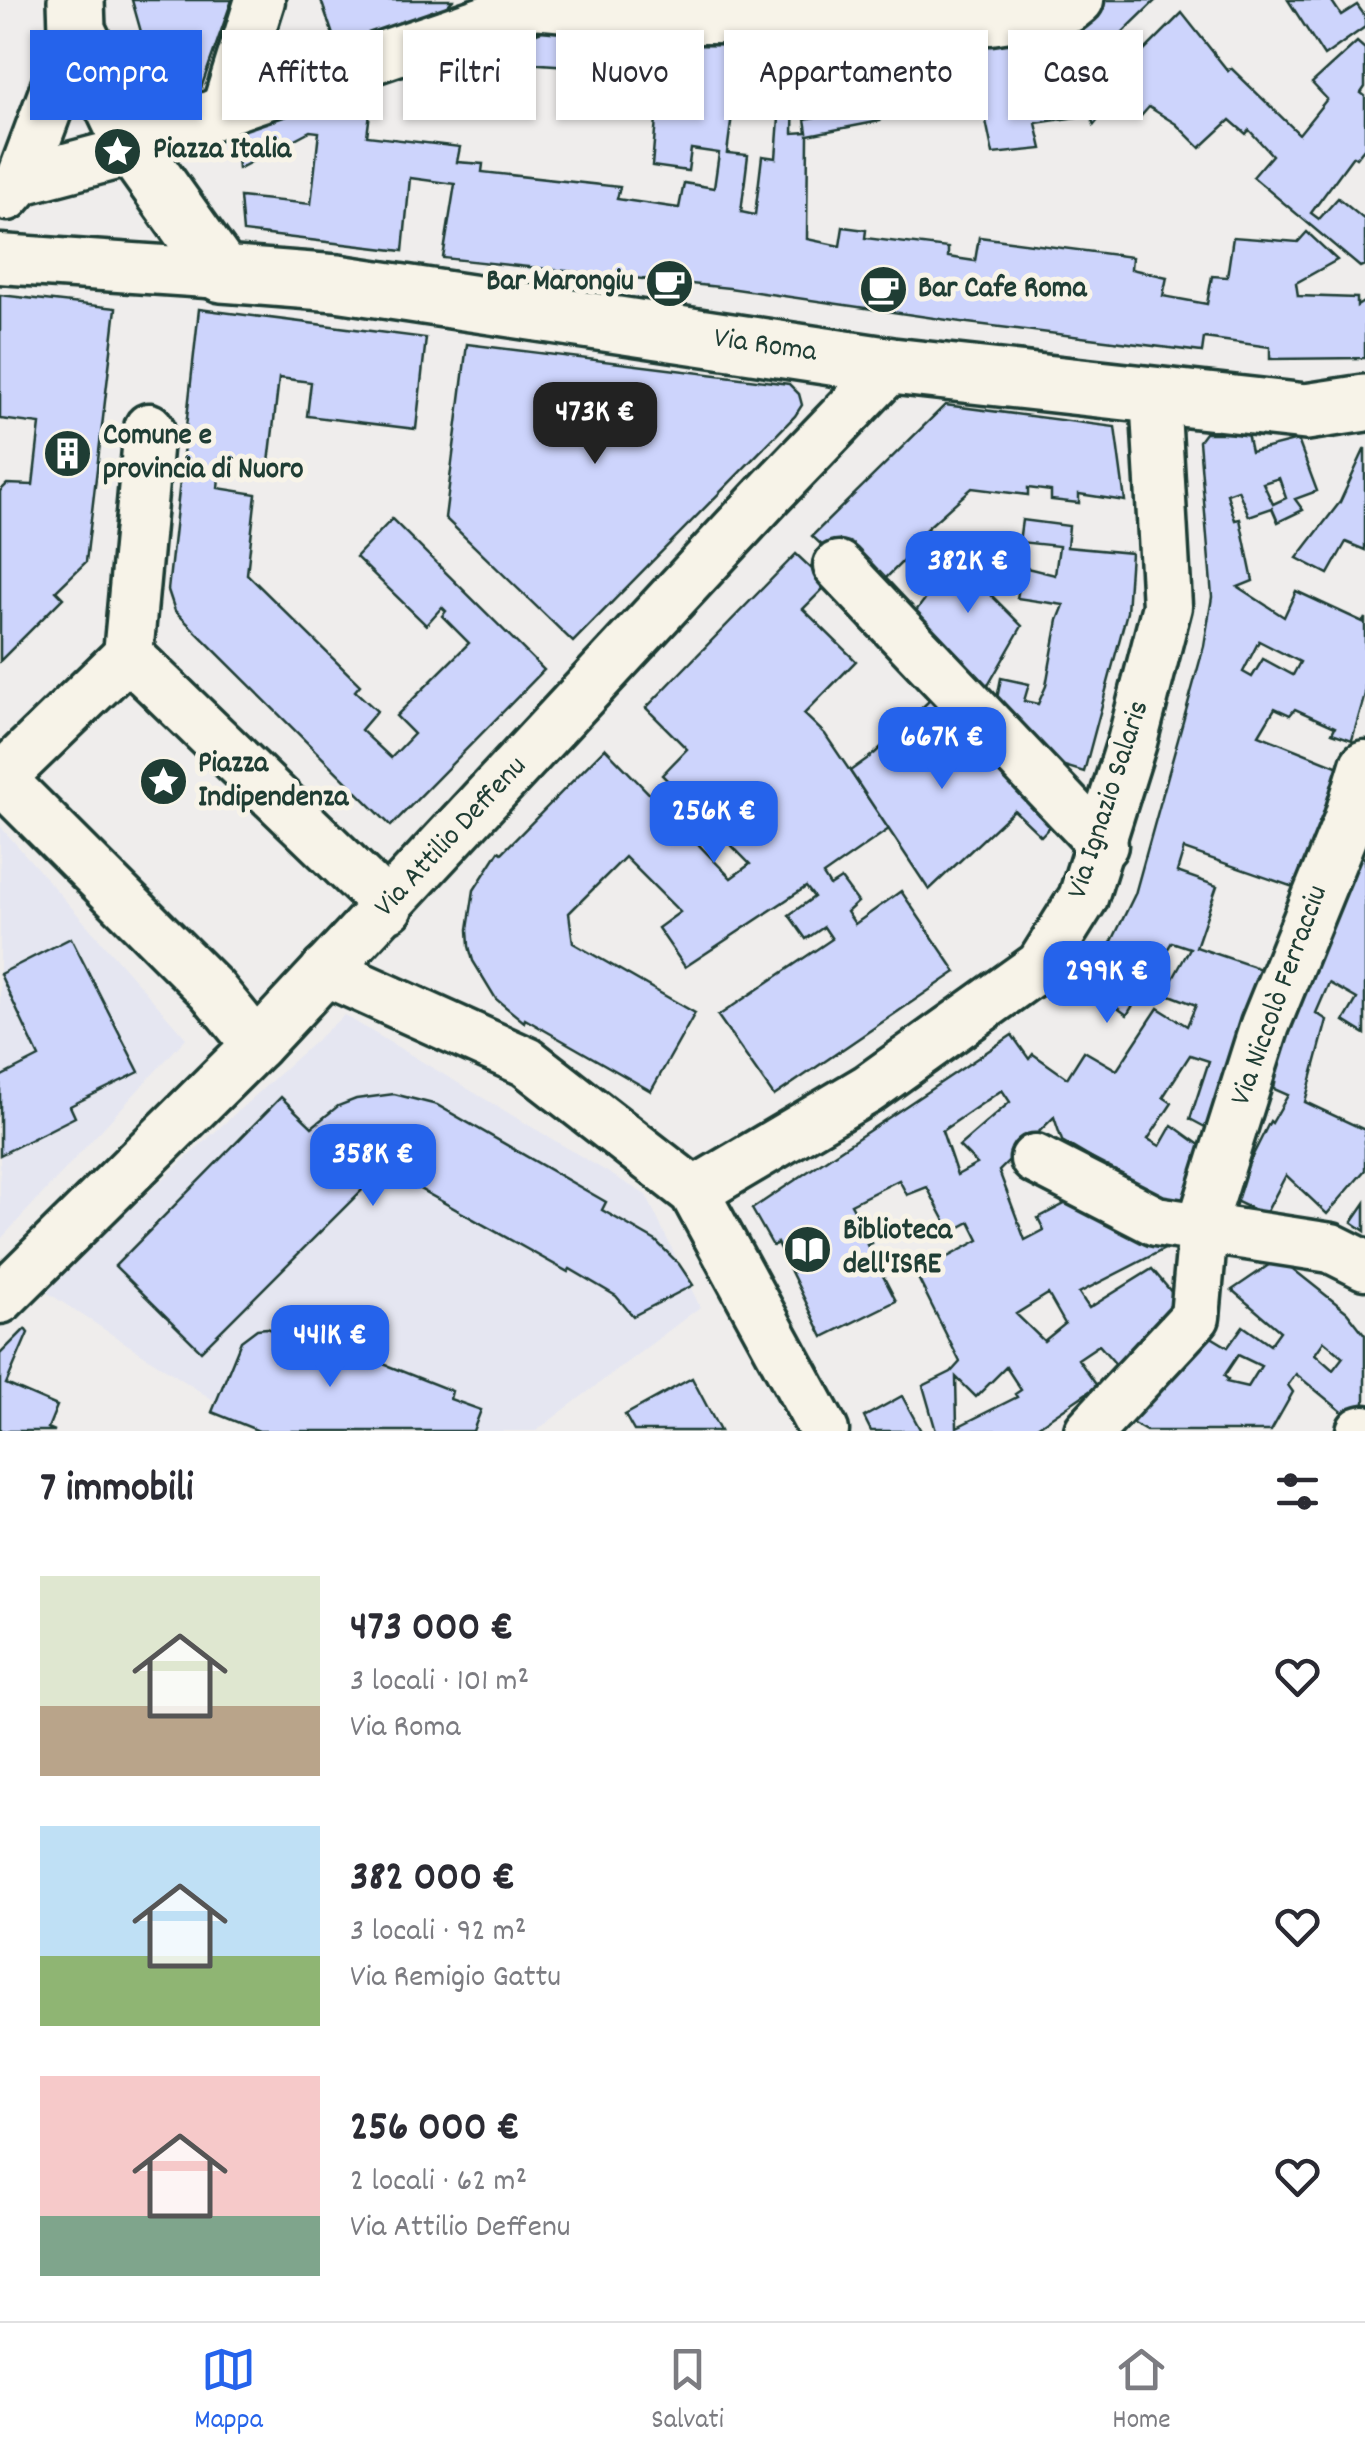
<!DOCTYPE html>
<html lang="it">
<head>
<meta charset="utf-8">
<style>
  :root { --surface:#fff; --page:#f7f7f7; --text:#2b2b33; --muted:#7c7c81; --line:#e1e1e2; --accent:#2563eb }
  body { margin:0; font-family:Dekko,sans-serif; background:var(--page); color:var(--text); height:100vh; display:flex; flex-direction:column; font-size:38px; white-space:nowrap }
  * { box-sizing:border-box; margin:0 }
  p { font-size:32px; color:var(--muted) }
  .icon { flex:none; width:55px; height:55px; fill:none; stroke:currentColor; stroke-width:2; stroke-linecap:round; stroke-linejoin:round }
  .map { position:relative; height:1431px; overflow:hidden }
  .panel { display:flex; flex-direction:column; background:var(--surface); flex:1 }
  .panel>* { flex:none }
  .top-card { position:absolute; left:30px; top:30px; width:1305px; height:90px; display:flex; gap:20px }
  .price { position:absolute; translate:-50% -85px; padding:0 22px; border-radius:20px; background:var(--accent); color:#fff; font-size:32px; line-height:65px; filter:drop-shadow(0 2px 5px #0008) }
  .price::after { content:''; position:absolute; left:50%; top:60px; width:30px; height:22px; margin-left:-15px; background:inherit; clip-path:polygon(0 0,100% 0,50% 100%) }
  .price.active { background:#222; color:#fff }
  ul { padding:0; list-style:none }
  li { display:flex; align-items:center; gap:30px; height:250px; padding:0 40px }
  li span { display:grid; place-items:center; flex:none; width:280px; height:200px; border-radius:0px; color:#555 }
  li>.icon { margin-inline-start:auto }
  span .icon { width:120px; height:120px; fill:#fffc; stroke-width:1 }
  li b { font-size:42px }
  h2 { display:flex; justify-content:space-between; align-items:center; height:120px; padding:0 40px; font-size:42px }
  .tag { padding:0 35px; border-radius:0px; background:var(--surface); box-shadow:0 2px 8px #0004; font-size:35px; line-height:90px }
  .tag.active { background:var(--accent); color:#fff }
  .dock { display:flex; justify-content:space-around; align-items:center; height:140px; border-top:2px solid var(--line); background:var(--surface); font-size:28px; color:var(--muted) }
  .dock a { display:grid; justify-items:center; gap:5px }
  .dock .active { color:var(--accent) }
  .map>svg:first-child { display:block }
  .built { fill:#e5e6f1 }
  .building { fill:#cdd4fc; stroke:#1f3d34; stroke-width:2.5; fill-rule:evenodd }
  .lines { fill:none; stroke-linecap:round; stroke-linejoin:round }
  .street-casing { stroke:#1f3d34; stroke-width:55 }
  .secondary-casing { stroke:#1f3d34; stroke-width:62 }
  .street { stroke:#f7f3e8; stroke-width:48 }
  .secondary { stroke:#f7f3e8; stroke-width:55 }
  .labels { text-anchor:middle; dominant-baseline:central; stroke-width:10; stroke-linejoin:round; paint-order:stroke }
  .poi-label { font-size:30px; font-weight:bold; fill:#1f3d34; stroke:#f7f3e8; text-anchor:start }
  .street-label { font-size:30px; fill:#1f3d34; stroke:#f7f3e8 }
</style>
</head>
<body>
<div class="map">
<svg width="1365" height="1431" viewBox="0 0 1365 1431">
  <rect width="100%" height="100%" fill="#efedec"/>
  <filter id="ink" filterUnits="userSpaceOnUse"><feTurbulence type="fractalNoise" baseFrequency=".01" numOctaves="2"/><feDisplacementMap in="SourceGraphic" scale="20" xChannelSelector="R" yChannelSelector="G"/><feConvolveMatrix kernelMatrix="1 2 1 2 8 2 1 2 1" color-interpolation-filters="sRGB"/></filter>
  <g filter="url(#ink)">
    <g class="built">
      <path d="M0,826L186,1038L0,1240Z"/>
      <path d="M344,1015L646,1195L700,1307L536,1431H261L42,1289Z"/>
    </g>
    <g class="building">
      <path d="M132,0H232L201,88L194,94L183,97L156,85Z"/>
      <path d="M321,0H453L444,9L336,44Z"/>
      <path d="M1106,0H1156L1095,59L1082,78L1113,101L1094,125L1090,115L1036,123L1042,149L993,154L982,102L962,107L959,100L940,104L942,110L910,115L906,96L872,95L880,121L808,135L807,239L840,246L843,227L866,230L865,238L948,248V257L975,261L979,237L1132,257L1131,269L1167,277L1163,296L1207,304L1212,276L1227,277L1233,237L1298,242L1307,232L1337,260L1296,283L1298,296L1357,298V306L1365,301V358L1270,359V347L1204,338L1202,352L968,323L729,288L443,258L455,184L410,178L403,251L243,232L240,197L311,204L319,132L310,131L238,169L235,133L304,89L374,82L367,136L460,147L457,162L483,164L482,172L620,187L617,199L679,208L684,183L714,188L719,153L691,149L688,171L652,166L660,72L510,62L500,46L578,18L1044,22L1050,54L1046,59L1025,63L1030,86L1067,80L1066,69L1056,63L1069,40L1059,20L1089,15ZM813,64L830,114L805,119L807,132L793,133L794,91H781L776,158L762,156L755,215L741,212L748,155L727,153L738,70Z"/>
      <path d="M1288,0H1331L1341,15L1357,5L1365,16V27L1324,56Z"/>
      <path d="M1182,13L1228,71L1231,68L1299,134L1327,99L1312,83L1357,42L1365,49V87L1361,93L1365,96V147L1356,158L1353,156L1311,213L1319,219L1338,198L1365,220V265L1360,267L1253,177L1272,155L1249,130L1246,134L1230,120L1200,148L1176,124L1149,107L1141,116L1113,94L1135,66L1132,63Z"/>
      <path d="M457,62L468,86L464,113L437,110L429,71Z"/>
      <path d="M0,295L116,308L86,562L56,591L63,598L0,661V491L7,484L33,485L40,424L0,419Z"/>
      <path d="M199,309L426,338L416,429L307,416L311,382L279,378L269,463L221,456L218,488L256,494L247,574L360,685L355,691L377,711L361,730L391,758L414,734L396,716L469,643L442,616L446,611L442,607L426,625L356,557L392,519L544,670L391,826L175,611L168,590Z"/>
      <path d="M467,344L789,384L799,394L802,405L795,416L573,642L445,518Z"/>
      <path d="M945,405L1115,427L1125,501L1079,494V503L1051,500V491L1028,488V495L972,488L925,530L956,535L919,574L904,560L872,592L812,536Z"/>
      <path d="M1205,433H1247L1251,452L1298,440L1317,491L1295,499L1303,510L1278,522L1272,508L1249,516L1238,490L1227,494L1235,520L1240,519L1253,581L1238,587L1284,617L1296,591L1363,622L1365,618V694L1352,740L1332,733L1335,727L1295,709L1290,715L1275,708L1259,735L1344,769L1296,888L1184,849L1177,872L1217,886L1196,947L1264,970L1220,1135L1190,1119L1209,1061L1190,1055L1163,1097L1172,1103L1148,1139L1160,1146L1172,1125L1212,1154L1189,1216L1062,1141L1054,1117L999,1171L1025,1240L1044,1230L1038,1218L1080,1196L1180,1241L1079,1293L1089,1308L1152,1269L1187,1311L1126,1376L1099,1345L1078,1359L1097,1386L1037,1427L1040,1431H936L923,1386L951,1372L960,1362L916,1274L979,1240L970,1222L951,1232L927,1187L907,1195L899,1180L851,1204L872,1243L867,1245L896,1301L823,1337L777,1243L773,1246L752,1209L1012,1035L1029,1059L1033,1054L1067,1078L1084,1051L1117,1070L1158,1008L1187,1026L1196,1005L1165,993L1190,948L1172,942L1127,1015L1080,981L1111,943L1135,894L1204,646L1212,597L1199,441ZM1279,478L1286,498L1273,504L1263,483ZM1259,641L1300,662L1293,675L1263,659L1252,677L1243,672ZM1002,1090L1010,1102L959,1146L977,1164L957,1175L942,1131ZM1048,1294L1065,1324L1044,1341L1016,1314ZM1006,1367L1021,1390L1015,1394L1017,1397L957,1427L956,1377L976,1397Z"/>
      <path d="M1365,448V550L1346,542L1328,574L1297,558L1340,502Z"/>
      <path d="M1022,520L1069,526L1067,547L1131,553L1127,612L1084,772L1051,762L995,709L1001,678L1029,684L1024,701L1038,704L1046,686L1058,620L1064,605L1017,598L1023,567L1055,575L1059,546L1019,542Z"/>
      <path d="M974,536L1019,542L1016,553L998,550L983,587L1022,626L982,696L905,625Z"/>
      <path d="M796,554L828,584L803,609L856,661L804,714L825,734L889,829L823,875L830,886L841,879L858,902L847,912L855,924L901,891L956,972L774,1096L718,1016L832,939L824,927L806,939L789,915L814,897L806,887L685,967L658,928L680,912L625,857L569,913L573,943L695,1013L651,1091L525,1019L524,1022L496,999L473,961L469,946L468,929L474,890L499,851L502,853L605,748L731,878L750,864L662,775L687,749L646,708Z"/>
      <path d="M933,697L1056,820L1041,836L1014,810L929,890L850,771L875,753Z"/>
      <path d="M1361,855L1365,859V1034L1344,1021L1357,999L1329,983L1316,1013L1327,1020L1305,1102L1365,1130V1170L1327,1214L1286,1175L1265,1215L1231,1199L1270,1121L1272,1123L1288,1095L1274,1089L1289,998L1315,938Z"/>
      <path d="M71,938L139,1072L70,1106L75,1117L0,1155V1077L39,1057L0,974Z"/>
      <path d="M394,1094L437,1105L606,1202L602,1210L656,1241L679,1264L693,1285L633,1316L616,1296L570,1269L568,1272L398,1177L390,1175L370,1182L201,1351L115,1266L281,1097L312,1127L338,1106L356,1099Z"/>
      <path d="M1365,1203V1231L1352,1222Z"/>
      <path d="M1279,1258L1347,1312L1365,1335V1414L1351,1419L1296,1374L1288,1385L1293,1392L1271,1431H1146L1121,1417L1198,1329L1228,1347L1243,1326L1270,1345L1280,1331L1232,1290ZM1324,1341L1343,1357L1333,1370L1315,1354ZM1238,1355L1261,1366L1248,1387L1226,1382L1228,1379L1224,1376Z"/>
      <path d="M287,1326L452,1391L450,1399L481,1410L473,1431H259L212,1412L241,1341L257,1329L267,1328L283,1334Z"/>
      <path d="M25,1329L28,1333L6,1384L57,1406L48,1428L55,1431H0V1354Z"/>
      <path d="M692,1378L720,1431H634L625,1415Z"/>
      <path d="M902,1396L921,1431H871L864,1417Z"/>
    </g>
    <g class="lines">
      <defs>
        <g id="street">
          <path d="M534,4L698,19L990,20L1069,8L1079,0"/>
          <path d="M226,109L260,0"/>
          <path d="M21,180L134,150L226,109L534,4L535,0"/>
          <path d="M7,196L21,180L77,30"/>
          <path d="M0,259L222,274"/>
          <path d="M838,566L1103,845"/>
          <path d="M128,655L389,907"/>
          <path d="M128,655L149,428"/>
          <path d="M0,779L128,655"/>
          <path d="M1,779L212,990L257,1045"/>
          <path d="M325,971L527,1062L694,1192L824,1431"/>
          <path d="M1035,1159L1156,1221L1331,1248L1365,1265"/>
          <path d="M694,1192L868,1089L1041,965L1083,898L1132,742L1167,606L1155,394"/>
          <path d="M0,1299L257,1045L769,494L892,366"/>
          <path d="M1089,1431L1195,1317L1204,1218L1265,1025L1348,821L1365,765"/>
          <path d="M1361,1431L1365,1430"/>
        </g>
        <path id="secondary" d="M76,0L77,30L134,150L222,274L337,283L892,366L1306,412L1365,403"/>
      </defs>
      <use href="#street" class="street-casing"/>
      <use href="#secondary" class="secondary-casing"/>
      <use href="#street" class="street"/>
      <use href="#secondary" class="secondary"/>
    </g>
  </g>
  <defs>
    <symbol id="sight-disc" viewBox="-11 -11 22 22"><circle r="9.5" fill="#1f3d34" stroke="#f7f3e8"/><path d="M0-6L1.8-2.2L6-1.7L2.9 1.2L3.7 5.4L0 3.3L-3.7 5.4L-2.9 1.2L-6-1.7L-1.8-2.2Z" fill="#fff"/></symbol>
    <symbol id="cafe-disc" viewBox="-11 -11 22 22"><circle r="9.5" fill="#1f3d34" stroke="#f7f3e8"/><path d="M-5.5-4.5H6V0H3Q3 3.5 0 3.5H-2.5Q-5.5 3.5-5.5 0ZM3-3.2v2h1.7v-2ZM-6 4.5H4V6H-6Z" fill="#fff"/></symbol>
    <symbol id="building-disc" viewBox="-11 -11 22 22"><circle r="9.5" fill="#1f3d34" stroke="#f7f3e8"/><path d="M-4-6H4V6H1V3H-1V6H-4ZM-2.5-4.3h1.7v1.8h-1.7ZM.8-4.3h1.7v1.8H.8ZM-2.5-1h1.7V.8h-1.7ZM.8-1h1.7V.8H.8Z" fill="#fff"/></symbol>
    <symbol id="library-disc" viewBox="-11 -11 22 22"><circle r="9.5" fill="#1f3d34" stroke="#f7f3e8"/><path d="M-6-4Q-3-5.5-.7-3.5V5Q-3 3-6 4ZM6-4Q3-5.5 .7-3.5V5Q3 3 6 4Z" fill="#fff"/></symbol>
  </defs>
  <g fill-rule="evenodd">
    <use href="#sight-disc" x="90" y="124" width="55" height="55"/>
    <use href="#cafe-disc" x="642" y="256" width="55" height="55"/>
    <use href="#cafe-disc" x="856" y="262" width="55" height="55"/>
    <use href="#building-disc" x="40" y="426" width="55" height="55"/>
    <use href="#sight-disc" x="136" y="754" width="55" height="55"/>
    <use href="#library-disc" x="780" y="1222" width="55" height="55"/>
  </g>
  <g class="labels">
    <g class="poi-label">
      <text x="153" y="151">Piazza Italia</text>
      <text x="634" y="283" text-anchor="end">Bar Marongiu</text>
      <text x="918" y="290">Bar Cafe Roma</text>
      <text x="103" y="437">Comune e<tspan x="103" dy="34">provincia di Nuoro</tspan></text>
      <text x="198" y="765">Piazza<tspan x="198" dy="34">Indipendenza</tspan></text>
      <text x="843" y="1232">Biblioteca<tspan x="843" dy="34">dell'ISRE</tspan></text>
    </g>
    <g class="street-label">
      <text transform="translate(765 347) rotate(8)">Via Roma</text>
      <text transform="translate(1110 800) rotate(-72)">Via Ignazio Salaris</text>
      <text transform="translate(452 838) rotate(-47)">Via Attilio Deffenu</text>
      <text transform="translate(1281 996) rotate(-70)">Via Niccolò Ferracciu</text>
    </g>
  </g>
</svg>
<b class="price active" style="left:595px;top:467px">473K €</b>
<b class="price" style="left:968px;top:616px">382K €</b>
<b class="price" style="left:942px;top:792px">667K €</b>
<b class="price" style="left:714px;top:866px">256K €</b>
<b class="price" style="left:1107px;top:1026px">299K €</b>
<b class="price" style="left:373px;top:1209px">358K €</b>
<b class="price" style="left:330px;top:1390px">441K €</b>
<div class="top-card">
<a class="tag active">Compra</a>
<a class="tag">Affitta</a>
<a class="tag">Filtri</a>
<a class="tag">Nuovo</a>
<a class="tag">Appartamento</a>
<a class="tag">Casa</a>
</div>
</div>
<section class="panel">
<h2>7 immobili<svg class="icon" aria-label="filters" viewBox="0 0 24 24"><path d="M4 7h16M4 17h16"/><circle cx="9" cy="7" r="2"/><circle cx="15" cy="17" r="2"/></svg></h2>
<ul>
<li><span style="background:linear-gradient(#dfe7d0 65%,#b9a48a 0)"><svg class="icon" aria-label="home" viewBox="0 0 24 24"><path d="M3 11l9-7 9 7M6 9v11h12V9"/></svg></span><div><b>473 000 €</b><p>3 locali · 101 m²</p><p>Via Roma</p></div><svg class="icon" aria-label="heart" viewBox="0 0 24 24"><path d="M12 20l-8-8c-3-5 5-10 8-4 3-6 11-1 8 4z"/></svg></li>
<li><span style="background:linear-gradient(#bfe0f5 65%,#8fb573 0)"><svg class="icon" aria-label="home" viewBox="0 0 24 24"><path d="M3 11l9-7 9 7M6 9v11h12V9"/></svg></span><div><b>382 000 €</b><p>3 locali · 92 m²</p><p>Via Remigio Gattu</p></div><svg class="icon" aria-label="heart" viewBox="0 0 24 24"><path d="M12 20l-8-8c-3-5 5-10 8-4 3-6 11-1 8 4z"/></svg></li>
<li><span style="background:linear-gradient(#f6c9c9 70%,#7fa58c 0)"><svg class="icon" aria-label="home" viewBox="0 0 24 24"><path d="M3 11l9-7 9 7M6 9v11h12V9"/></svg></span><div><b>256 000 €</b><p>2 locali · 62 m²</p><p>Via Attilio Deffenu</p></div><svg class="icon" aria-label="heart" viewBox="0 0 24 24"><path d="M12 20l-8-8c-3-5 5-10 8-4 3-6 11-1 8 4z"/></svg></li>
</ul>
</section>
<nav class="dock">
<a class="active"><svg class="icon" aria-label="map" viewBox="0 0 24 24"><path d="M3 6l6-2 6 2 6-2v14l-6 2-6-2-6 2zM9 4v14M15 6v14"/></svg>Mappa</a>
<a><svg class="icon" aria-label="saved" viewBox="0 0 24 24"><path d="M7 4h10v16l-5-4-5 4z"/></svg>Salvati</a>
<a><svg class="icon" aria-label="home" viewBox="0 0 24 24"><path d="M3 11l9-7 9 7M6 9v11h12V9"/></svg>Home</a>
</nav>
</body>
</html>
